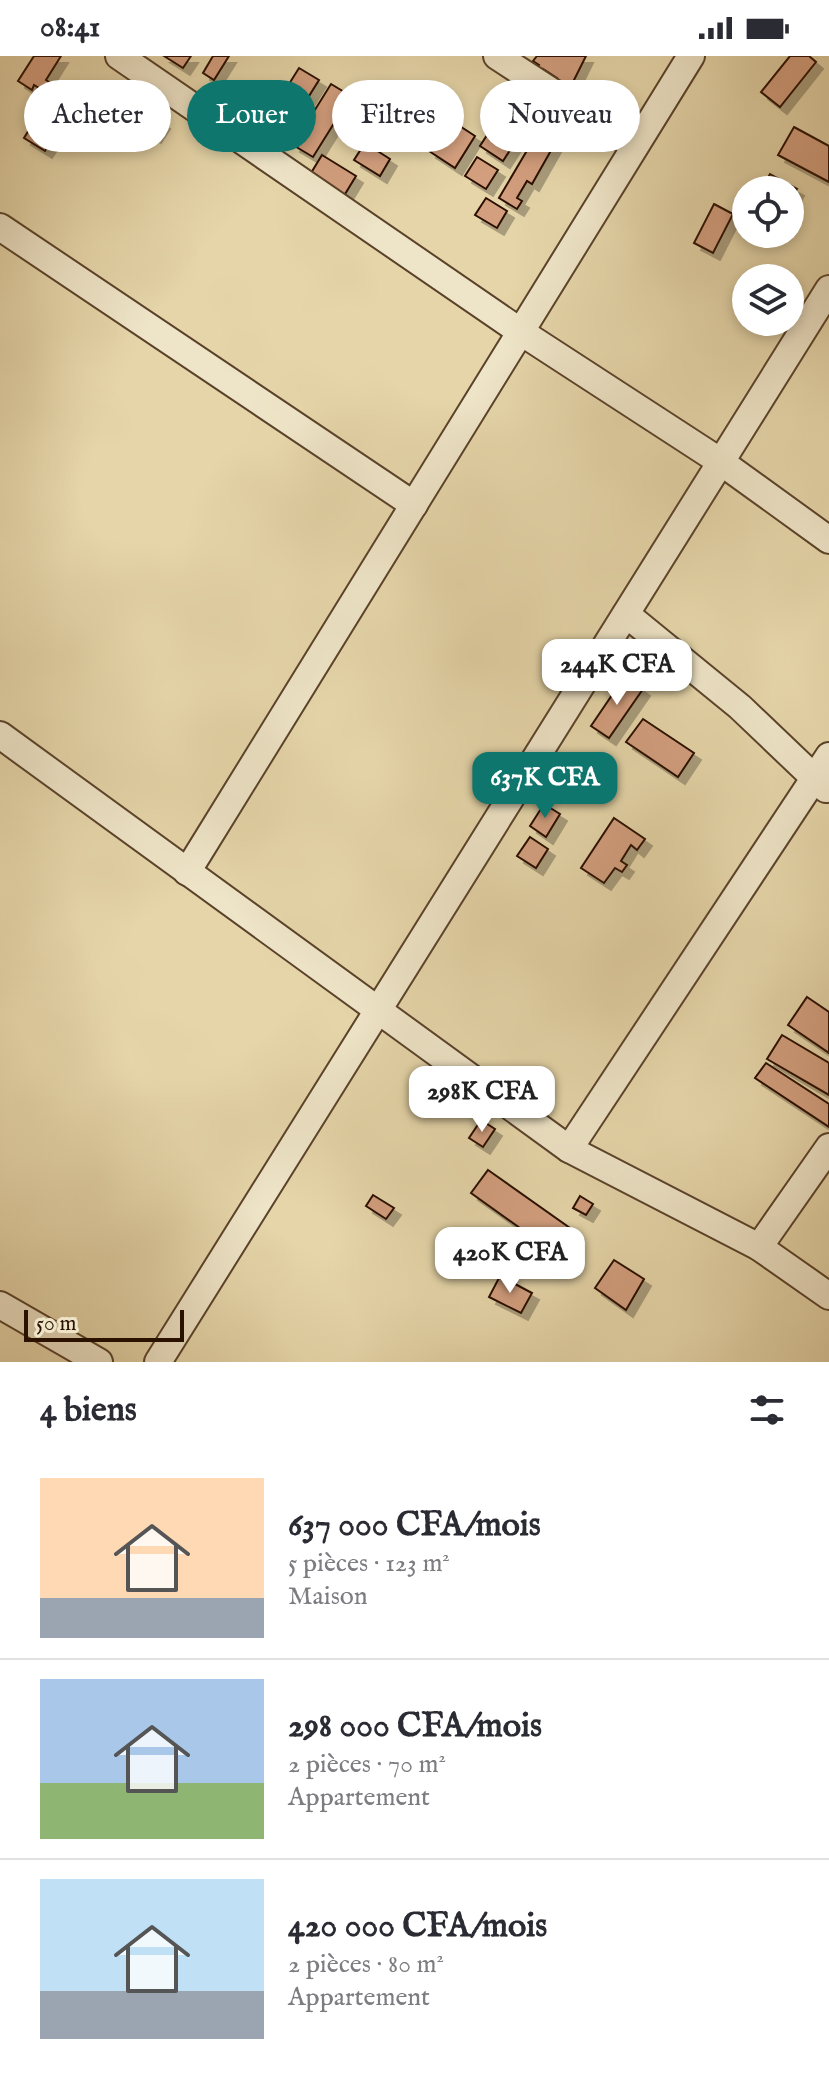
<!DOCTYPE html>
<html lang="fr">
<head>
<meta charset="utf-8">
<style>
  :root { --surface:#fff; --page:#f2f2f3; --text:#2b2b33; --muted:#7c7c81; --line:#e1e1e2; --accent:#0f766e }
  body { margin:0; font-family:"IM FELL English",serif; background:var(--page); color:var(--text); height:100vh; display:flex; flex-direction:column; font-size:30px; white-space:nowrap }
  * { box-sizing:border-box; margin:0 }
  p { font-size:26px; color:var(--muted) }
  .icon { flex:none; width:44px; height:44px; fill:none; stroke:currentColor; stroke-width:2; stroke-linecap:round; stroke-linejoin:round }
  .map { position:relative; height:1306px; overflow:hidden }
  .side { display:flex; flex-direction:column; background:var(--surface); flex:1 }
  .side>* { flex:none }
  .guide { position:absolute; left:24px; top:24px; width:782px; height:72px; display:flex; gap:16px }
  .controls { position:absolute; left:732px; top:120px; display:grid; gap:16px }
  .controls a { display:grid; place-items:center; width:72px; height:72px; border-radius:50%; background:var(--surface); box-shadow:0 4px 12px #0003; font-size:40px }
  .scale { position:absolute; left:24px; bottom:20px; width:160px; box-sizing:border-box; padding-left:8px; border:4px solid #2b1100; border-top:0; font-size:22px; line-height:28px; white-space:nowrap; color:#2b1100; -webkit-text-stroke:6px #eee4c7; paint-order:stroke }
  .price { position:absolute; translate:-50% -68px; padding:0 18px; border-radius:16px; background:#fff; color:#222; font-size:26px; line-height:52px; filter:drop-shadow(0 2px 4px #0008) }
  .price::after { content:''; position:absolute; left:50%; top:48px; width:24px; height:18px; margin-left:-12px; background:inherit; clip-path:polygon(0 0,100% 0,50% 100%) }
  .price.active { background:var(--accent); color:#fff }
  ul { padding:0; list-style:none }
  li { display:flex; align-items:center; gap:24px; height:200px; padding:0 40px }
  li+li { border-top:2px solid var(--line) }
  li span { display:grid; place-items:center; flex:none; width:224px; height:160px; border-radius:0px; color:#555 }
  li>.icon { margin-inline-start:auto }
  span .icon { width:96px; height:96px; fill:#fffc; stroke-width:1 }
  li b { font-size:34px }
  h2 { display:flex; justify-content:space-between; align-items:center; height:96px; padding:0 40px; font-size:34px }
  .tag { padding:0 28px; border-radius:36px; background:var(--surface); box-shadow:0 4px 12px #0003; font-size:28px; line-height:72px }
  .tag.active { background:var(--accent); color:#fff }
  .status { display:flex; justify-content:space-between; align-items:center; height:56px; padding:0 40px; background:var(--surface); direction:ltr }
  .status svg { height:22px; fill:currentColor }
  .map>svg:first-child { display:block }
  .building { fill:#d39f7f; stroke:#2b1100; stroke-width:2; filter:url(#shadow) }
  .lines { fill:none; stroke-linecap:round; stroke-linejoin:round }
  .minor-casing { stroke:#5a422a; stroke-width:30 }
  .minor { stroke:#eee4c7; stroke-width:26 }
</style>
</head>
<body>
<div class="status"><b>08:41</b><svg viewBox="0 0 49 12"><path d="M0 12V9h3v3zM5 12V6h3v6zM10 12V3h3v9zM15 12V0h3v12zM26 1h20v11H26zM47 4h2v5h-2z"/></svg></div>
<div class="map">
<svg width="829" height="1306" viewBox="0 0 829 1306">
  <defs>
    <filter id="shadow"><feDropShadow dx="7" dy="7" stdDeviation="0" flood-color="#0004"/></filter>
  </defs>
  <rect width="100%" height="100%" fill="#e5d5a9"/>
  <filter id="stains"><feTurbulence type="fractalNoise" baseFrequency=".0025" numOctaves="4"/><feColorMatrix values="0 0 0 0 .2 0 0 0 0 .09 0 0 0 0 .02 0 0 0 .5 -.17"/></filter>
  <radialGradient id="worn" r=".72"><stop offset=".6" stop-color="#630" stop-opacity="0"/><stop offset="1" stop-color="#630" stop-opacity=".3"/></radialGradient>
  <g class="building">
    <path d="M34,0H61L46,24L49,26L44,35L34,29L32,34L18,25Z"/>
    <path d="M164,0H191L183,12Z"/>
    <path d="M213,0H229L214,24L203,17Z"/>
    <path d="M537,0H586L567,38L553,29L557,22L543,13L539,20L533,17L539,9L533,5Z"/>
    <path d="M790,0H809L816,6L780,51L761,36Z"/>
    <path d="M299,12L319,24L291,69L296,72L289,83L264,68Z"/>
    <path d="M58,27L70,34L62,46L72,53L45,95L24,82Z"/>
    <path d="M331,28L351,40L313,101L293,89Z"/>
    <path d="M117,31L136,43L125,62L105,50Z"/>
    <path d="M427,47L437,53L416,86L406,80Z"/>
    <path d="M614,50L640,58L634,77L608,69Z"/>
    <path d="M138,51L163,66L154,80L129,65Z"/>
    <path d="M500,59L523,74L503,105L480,90Z"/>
    <path d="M449,63L475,80L455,112L429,95Z"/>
    <path d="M545,64L562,75L532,128L527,125L517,142L522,145L517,153L499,142Z"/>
    <path d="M794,71L829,90V126L778,99Z"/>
    <path d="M365,87L390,103L380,120L354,104Z"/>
    <path d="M322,99L356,120L342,143L308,122Z"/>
    <path d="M477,101L498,114L486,133L465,120Z"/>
    <path d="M770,118L797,133L790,145V134H761Z"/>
    <path d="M486,142L507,155L497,172L475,159Z"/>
    <path d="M714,148L733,158L713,197L694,187Z"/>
    <path d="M625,620L643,633L609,682L591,670Z"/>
    <path d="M643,663L694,697L678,721L626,686Z"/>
    <path d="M544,748L560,758L546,781L530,770Z"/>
    <path d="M614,762L645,783L637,794L631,789L621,805L627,809L622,816L615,812L604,827L581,812Z"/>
    <path d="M530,781L548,793L536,812L517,800Z"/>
    <path d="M807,941L829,956V997L788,969Z"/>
    <path d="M782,979L829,1007V1039L767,1003Z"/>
    <path d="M766,1007L829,1048V1071L755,1022Z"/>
    <path d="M481,1064L495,1073L483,1091L469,1082Z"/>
    <path d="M488,1114L577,1177L559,1200L471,1137Z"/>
    <path d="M373,1139L394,1152L386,1163L366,1150Z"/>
    <path d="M580,1140L593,1148L586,1159L573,1152Z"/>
    <path d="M614,1204L644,1223L626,1254L595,1232Z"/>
    <path d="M500,1220L532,1237L521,1257L489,1241Z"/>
  </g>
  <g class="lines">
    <defs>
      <g id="minor">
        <path d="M119,0L521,276L721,406L829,484"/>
        <path d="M497,0L635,90"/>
        <path d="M0,171L414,449"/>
        <path d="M626,558L740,651L826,733"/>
        <path d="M0,679L569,1093L759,1191L829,1240"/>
        <path d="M187,816L691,0"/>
        <path d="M569,1093L829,700"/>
        <path d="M759,1191L829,1091"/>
        <path d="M0,1249L99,1306"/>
        <path d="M158,1306L829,233"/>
      </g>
    </defs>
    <use href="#minor" class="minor-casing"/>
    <use href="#minor" class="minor"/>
  </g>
  <rect width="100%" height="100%" filter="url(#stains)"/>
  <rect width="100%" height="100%" fill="url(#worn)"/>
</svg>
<div class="controls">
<a><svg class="icon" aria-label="locate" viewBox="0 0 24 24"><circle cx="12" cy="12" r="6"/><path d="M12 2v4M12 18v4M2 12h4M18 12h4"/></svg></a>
<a><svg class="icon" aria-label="layers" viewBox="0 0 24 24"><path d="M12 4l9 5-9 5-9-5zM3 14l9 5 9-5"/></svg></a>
</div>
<div class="scale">50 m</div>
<b class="price" style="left:617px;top:651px">244K CFA</b>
<b class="price active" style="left:545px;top:764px">637K CFA</b>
<b class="price" style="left:482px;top:1078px">298K CFA</b>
<b class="price" style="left:510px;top:1239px">420K CFA</b>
<div class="guide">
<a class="tag">Acheter</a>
<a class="tag active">Louer</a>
<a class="tag">Filtres</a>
<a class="tag">Nouveau</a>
</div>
</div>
<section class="side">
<h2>4 biens<svg class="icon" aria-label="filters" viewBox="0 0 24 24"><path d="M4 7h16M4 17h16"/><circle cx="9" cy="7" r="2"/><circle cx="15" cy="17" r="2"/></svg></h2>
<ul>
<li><span style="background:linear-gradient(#ffd9b3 75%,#9aa5b1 0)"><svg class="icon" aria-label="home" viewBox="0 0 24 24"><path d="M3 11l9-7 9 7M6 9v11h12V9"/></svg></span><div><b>637 000 CFA/mois</b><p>5 pièces · 123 m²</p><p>Maison</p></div></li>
<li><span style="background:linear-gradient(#a9c7e8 65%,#8fb573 0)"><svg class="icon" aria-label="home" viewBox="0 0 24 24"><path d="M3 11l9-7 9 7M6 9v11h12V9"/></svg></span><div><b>298 000 CFA/mois</b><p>2 pièces · 70 m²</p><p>Appartement</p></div></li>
<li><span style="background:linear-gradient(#bfe0f5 70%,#9aa5b1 0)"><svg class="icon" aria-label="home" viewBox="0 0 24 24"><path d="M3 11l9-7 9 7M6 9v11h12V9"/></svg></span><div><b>420 000 CFA/mois</b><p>2 pièces · 80 m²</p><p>Appartement</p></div></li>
</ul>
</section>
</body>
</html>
